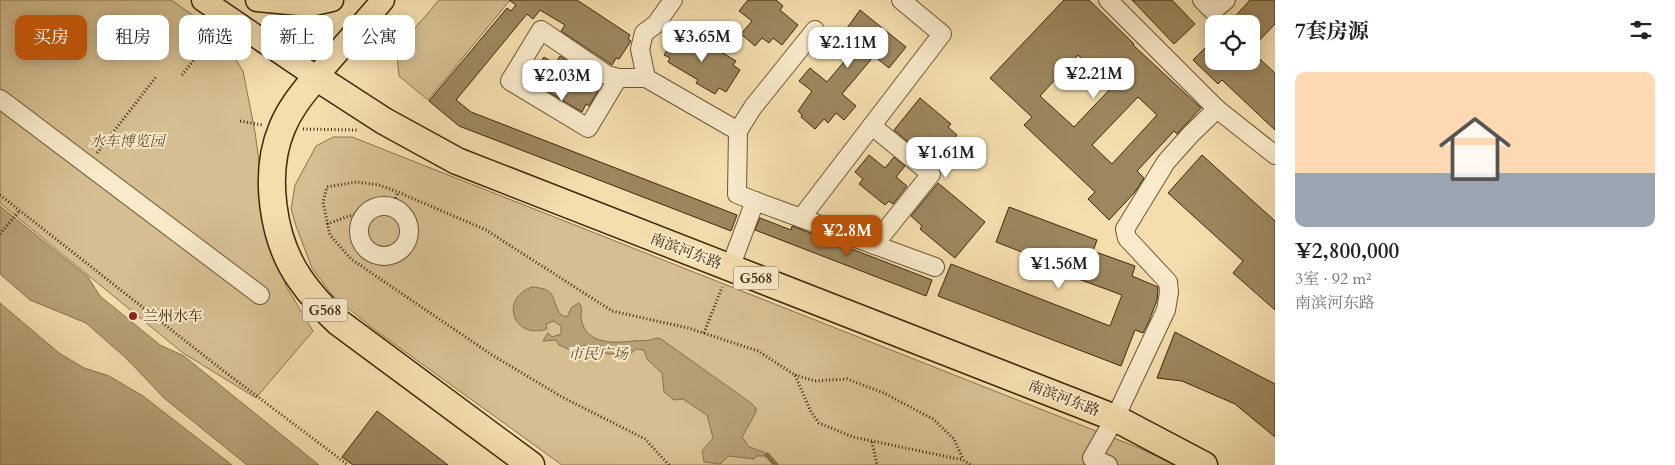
<!DOCTYPE html>
<html lang="zh">
<head>
<meta charset="utf-8">
<style>
  :root { --surface:#fff; --page:#f2f2f2; --text:#222; --muted:#767676; --line:#e0e0e0; --accent:#b45309 }
  body { margin:0; font-family:Cardo,"Noto Serif SC",serif; background:var(--page); color:var(--text); height:100vh; display:flex; flex-direction:column; font-size:19px; white-space:nowrap }
  * { box-sizing:border-box; margin:0 }
  p { font-size:16px; color:var(--muted) }
  .icon { flex:none; width:28px; height:28px; fill:none; stroke:currentColor; stroke-width:2; stroke-linecap:round; stroke-linejoin:round }
  .map { position:relative; flex:1; overflow:hidden }
  .panel { display:flex; flex-direction:column; background:var(--surface); width:400px }
  .panel>* { flex:none }
  .hud { position:absolute; left:15px; top:15px; width:475px; height:45px; display:flex; gap:10px }
  .fabs { position:absolute; left:1205px; top:15px; display:grid; gap:10px }
  .fabs a { display:grid; place-items:center; width:55px; height:55px; border-radius:10px; background:var(--surface); box-shadow:0 2px 12px #0003; font-size:25px }
  .price { position:absolute; translate:-50% -42px; padding:0 11px; border-radius:10px; background:#fff; color:#222; font-size:16px; line-height:32px; filter:drop-shadow(0 1px 2px #0008) }
  .price::after { content:''; position:absolute; left:50%; top:30px; width:15px; height:11px; margin-left:-8px; background:inherit; clip-path:polygon(0 0,100% 0,50% 100%) }
  .price.active { background:var(--accent); color:#fff }
  ul { padding:0; list-style:none }
  li { display:grid; align-content:center; gap:10px; height:265px; padding:0 20px }
  li+li { border-top:1px solid var(--line) }
  li span { display:grid; place-items:center; height:155px; border-radius:10px; color:#555 }
  li>.icon { margin-inline-start:auto }
  span .icon { width:90px; height:90px; fill:#fffc; stroke-width:1 }
  li b { font-size:21px }
  h2 { display:flex; justify-content:space-between; align-items:center; height:60px; padding:0 20px; font-size:21px }
  .pill { padding:0 18px; border-radius:10px; background:var(--surface); box-shadow:0 2px 12px #0003; font-size:18px; line-height:45px }
  .pill.active { background:var(--accent); color:#fff }
  main { display:flex; flex:1; min-height:0 }
  .map>svg:first-child { display:block }
  .green { fill:#d5bf92; stroke:#89744e }
  .water { fill:#b6a076; stroke:#86704b }
  .lines { fill:none; stroke-linecap:round; stroke-linejoin:round }
  .stream { stroke:#86704b; stroke-width:5 }
  .building { fill:#9c875f; stroke:#3d280a; fill-rule:evenodd }
  .minor-casing { stroke:#6b5633; stroke-width:20 }
  .major-casing { stroke:#3d280a; stroke-width:25 }
  .highway-casing { stroke:#3d280a; stroke-width:29 }
  .path { stroke:#3d280a; stroke-width:3; stroke-dasharray:1 2.5; stroke-linecap:butt }
  .minor { stroke:#f8eaca; stroke-width:18 }
  .major { stroke:#f4deae; stroke-width:22 }
  .highway { stroke:#f4deae; stroke-width:26 }
  .poi-dot { fill:#8f2418; stroke:#f8eaca; stroke-width:2 }
  .labels { text-anchor:middle; dominant-baseline:central; stroke-width:4; stroke-linejoin:round; paint-order:stroke }
  .shield { fill:#f8eaca; stroke:#756244; stroke-width:1 }
  .shield-label { font-size:14px; font-weight:bold; fill:#3d280a }
  .park-label { font-size:15px; font-style:italic; fill:#634e2c; stroke:#f8eaca }
  .street-label { font-size:15px; fill:#3d280a; stroke:#f8eaca }
  .poi-label { font-size:15px; fill:#3d280a; stroke:#f8eaca; text-anchor:start }
</style>
</head>
<body>
<main>
<div class="map">
<svg width="1275" height="465" viewBox="0 0 1275 465">
  <rect width="100%" height="100%" fill="#f4deae"/>
  <filter id="stains"><feTurbulence type="fractalNoise" baseFrequency=".004" numOctaves="4"/><feColorMatrix values="0 0 0 0 .2 0 0 0 0 .09 0 0 0 0 .02 0 0 0 .5 -.17"/></filter>
  <radialGradient id="worn" r=".72"><stop offset=".6" stop-color="#630" stop-opacity="0"/><stop offset="1" stop-color="#630" stop-opacity=".3"/></radialGradient>
  <g class="green">
    <path d="M0,0H171L220,34L243,71L255,132L269,234L286,286L313,331L256,398L183,353L0,203Z"/>
    <path d="M439,0H510L428,100L399,76L397,56L405,40Z"/>
    <path d="M333,137H352L1139,448L1175,465H562L375,330L333,296L312,268L296,226L291,209L295,185L316,146Z"/>
  </g>
  <g class="water">
    <path d="M0,206L88,277L100,296L160,345L184,356L319,465H247L164,398L126,358L86,323L30,300L0,274Z"/>
    <path d="M532,287C560,289 550,301 561,315L567,317L572,307L579,303L581,306C582,311 580,318 582,322C588,345 615,343 633,341C641,340 648,342 656,338L661,339L751,403L756,408V412L742,437L749,447L764,452L766,456H756L754,459L729,456L720,464L704,462L702,451L713,438L707,415L683,399L674,400L664,392L662,373L647,359L644,350L636,349L630,354H608L584,345L572,351L559,345L556,340L543,341L548,333L552,337L561,334V326L554,321L546,324L547,329C513,340 499,299 532,287Z"/>
    <path d="M0,303L59,353L84,368L109,376L143,396L232,465H0Z"/>
  </g>
  <g class="lines">
    <path class="stream" d="M767,455L776,465"/>
  </g>
  <g class="building">
    <path d="M509,0H577L630,35L628,39L631,41L619,59L616,58L612,65L561,31L565,25L540,10L533,19L527,14L456,100L471,112L737,215L731,231L459,126L429,101L507,8L511,11L516,5Z"/>
    <path d="M748,0H776L783,6L780,10L798,25L782,45L773,38L769,43L762,38L755,46L741,34L752,21L739,11Z"/>
    <path d="M1064,0H1089L1134,44L1133,45L1201,108L1177,134L1174,131L1137,171L1144,178L1135,192L1109,220L1088,199L1095,192L1024,125L1032,117L990,78ZM1078,55L1112,87L1074,127L1040,96ZM1138,97L1157,115L1112,164L1092,145Z"/>
    <path d="M1132,0H1172L1195,24L1174,44Z"/>
    <path d="M1250,0H1275V24L1251,49V24H1228Z"/>
    <path d="M860,10L906,47L889,68L874,56L842,94L856,106L844,120L836,113L828,123L824,119L815,129L801,117L802,115L798,111L812,91L799,81L810,68L827,82L848,57L834,46Z"/>
    <path d="M678,32L684,35L685,33L715,52L716,49L736,61L733,65L740,70L726,92L719,88L715,94L696,83L698,80L668,62L670,58L664,55Z"/>
    <path d="M1214,39V61H1251V51L1275,73V130L1222,80L1218,84L1193,60Z"/>
    <path d="M560,56L589,75L585,83L598,91L589,106L586,104L582,112L547,91L552,83L534,72L544,57L555,64Z"/>
    <path d="M920,98L951,124L948,127L957,135L940,155L946,160L939,168L894,130Z"/>
    <path d="M869,155L885,168L894,157L905,166L896,177L907,186L893,204L889,201L885,205L859,184L863,179L855,172Z"/>
    <path d="M1202,155L1275,221V310L1233,273L1243,261L1168,193Z"/>
    <path d="M938,183L985,222L955,258L920,229L922,226L911,216Z"/>
    <path d="M1009,207L1097,240L1093,251L1135,266L1132,276L1158,287L1157,300L1149,321L1143,333L1135,330L1121,366L938,296L951,264L1110,326L1122,295L1043,266L1045,261L996,242Z"/>
    <path d="M760,218L791,230L792,226L932,280L926,296L755,230Z"/>
    <path d="M1175,332L1275,384V437L1235,404L1182,381L1157,378Z"/>
    <path d="M377,411L448,465H353L342,457Z"/>
  </g>
  <g class="lines">
    <defs>
      <g id="minor">
        <path d="M673,0L656,24L644,33L640,49L646,78L738,131L737,194L755,201"/>
        <path d="M1108,0L1217,109L1275,155"/>
        <path d="M1202,0L1213,11L1226,0"/>
        <path d="M618,78L588,128L510,81L541,30L607,75L618,78H646"/>
        <path d="M0,99L260,295"/>
        <path d="M872,126L931,174L874,245"/>
        <path d="M738,131L753,107L815,30"/>
        <circle cx="384" cy="231" r="25"/>
        <path d="M801,218L935,267"/>
        <path d="M730,268L755,201L801,218L942,34L901,0"/>
        <path d="M1108,465L1092,458L1115,418L1166,310L1169,292L1168,282L1127,238L1125,229L1166,162L1191,134L1217,109"/>
      </g>
      <g id="major">
        <path d="M203,0L316,77L383,0"/>
        <path d="M257,0L310,5L332,0"/>
      </g>
      <path id="highway" d="M531,465L338,322C324,309 311,295 300,279C272,239 263,173 282,128C290,108 303,93 316,77L384,121L457,161L1115,418L1204,465"/>
    </defs>
    <use href="#minor" class="minor-casing"/>
    <use href="#major" class="major-casing"/>
    <use href="#highway" class="highway-casing"/>
    <g class="path">
      <path d="M182,75L216,32"/>
      <path d="M240,121L262,125"/>
      <path d="M303,129L357,130"/>
      <path d="M97,153L156,77"/>
      <path d="M0,195L221,369L348,465"/>
      <path d="M392,208L398,192"/>
      <path d="M327,224L349,216L365,214"/>
      <path d="M0,234L20,210"/>
      <path d="M704,333L722,287"/>
      <path d="M795,375L815,381L847,379L884,393L933,419L954,439L963,459"/>
      <path d="M872,442L877,465"/>
      <path d="M669,465L645,439L562,397L492,355L351,259L330,235L323,202L327,187L356,182L379,185L398,192L486,230L612,311L688,328L758,351L795,375L811,412L819,423L853,437L963,460L971,465"/>
    </g>
    <use href="#minor" class="minor"/>
    <use href="#major" class="major"/>
    <use href="#highway" class="highway"/>
  </g>
  <circle class="poi-dot" cx="133" cy="316" r="5"/>
  <g class="labels">
    <g class="shield">
      <rect x="733.5" y="266.5" width="45" height="23" rx="4"/>
      <rect x="302.5" y="298.5" width="45" height="23" rx="4"/>
    </g>
    <g class="shield-label">
      <text x="756" y="278">G568</text>
      <text x="325" y="310">G568</text>
    </g>
    <g class="park-label">
      <text x="127" y="141">水车博览园</text>
      <text x="598" y="354">市民广场</text>
    </g>
    <g class="street-label">
      <text transform="translate(686 251) rotate(21)">南滨河东路</text>
      <text transform="translate(1064 398) rotate(21)">南滨河东路</text>
    </g>
    <g class="poi-label">
      <text x="143" y="316">兰州水车</text>
    </g>
  </g>
  <rect width="100%" height="100%" filter="url(#stains)"/>
  <rect width="100%" height="100%" fill="url(#worn)"/>
</svg>
<div class="fabs">
<a><svg class="icon" aria-label="locate" viewBox="0 0 24 24"><circle cx="12" cy="12" r="6"/><path d="M12 2v4M12 18v4M2 12h4M18 12h4"/></svg></a>
</div>
<b class="price" style="left:702px;top:63px">¥3.65M</b>
<b class="price" style="left:848px;top:69px">¥2.11M</b>
<b class="price" style="left:1094px;top:100px">¥2.21M</b>
<b class="price" style="left:562px;top:102px">¥2.03M</b>
<b class="price" style="left:946px;top:179px">¥1.61M</b>
<b class="price active" style="left:847px;top:257px">¥2.8M</b>
<b class="price" style="left:1059px;top:290px">¥1.56M</b>
<div class="hud">
<a class="pill active">买房</a>
<a class="pill">租房</a>
<a class="pill">筛选</a>
<a class="pill">新上</a>
<a class="pill">公寓</a>
</div>
</div>
<section class="panel">
<h2>7套房源<svg class="icon" aria-label="filters" viewBox="0 0 24 24"><path d="M4 7h16M4 17h16"/><circle cx="9" cy="7" r="2"/><circle cx="15" cy="17" r="2"/></svg></h2>
<ul>
<li><span style="background:linear-gradient(#ffd9b3 65%,#9aa5b1 0)"><svg class="icon" aria-label="home" viewBox="0 0 24 24"><path d="M3 11l9-7 9 7M6 9v11h12V9"/></svg></span><div><b>¥2,800,000</b><p>3室 · 92 m²</p><p>南滨河东路</p></div></li>
</ul>
</section>
</main>
</body>
</html>
